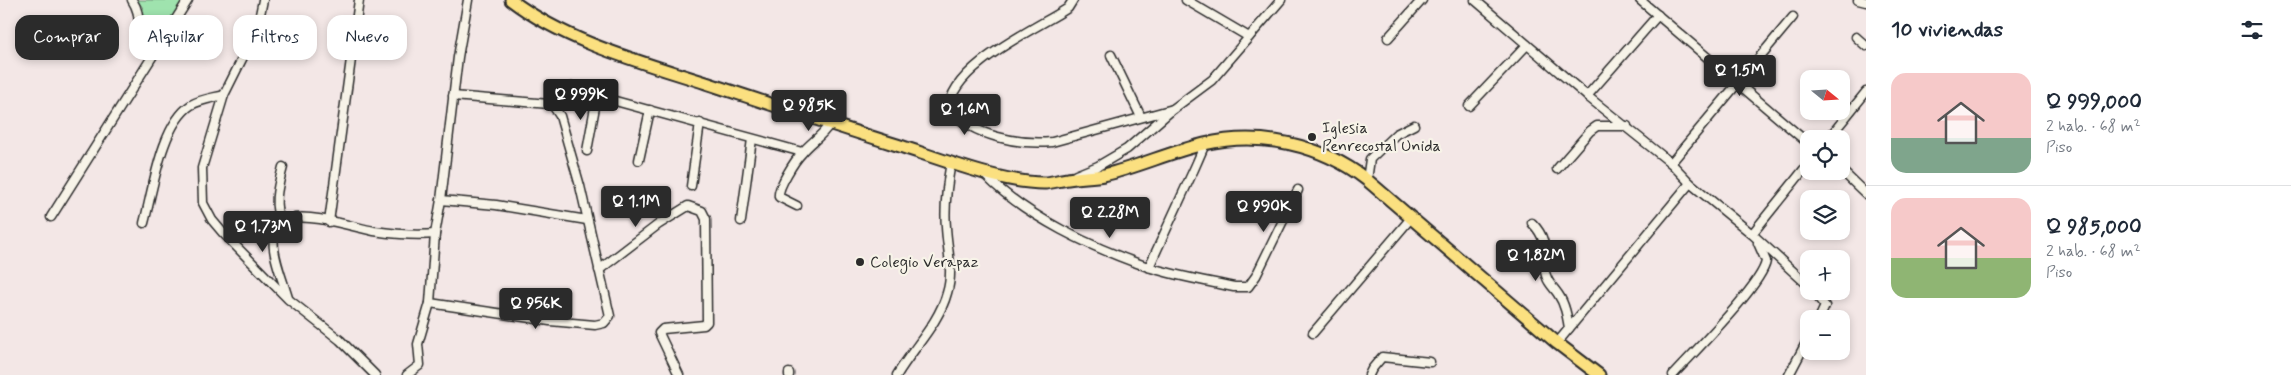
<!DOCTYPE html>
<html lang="es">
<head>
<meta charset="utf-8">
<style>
  :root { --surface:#fff; --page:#f2f2f3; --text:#1f2937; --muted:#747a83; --line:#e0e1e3; --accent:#2b2b2b }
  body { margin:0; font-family:Mynerve,sans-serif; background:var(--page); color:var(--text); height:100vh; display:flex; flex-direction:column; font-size:19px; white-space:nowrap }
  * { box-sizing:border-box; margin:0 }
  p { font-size:16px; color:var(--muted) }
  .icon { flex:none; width:28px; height:28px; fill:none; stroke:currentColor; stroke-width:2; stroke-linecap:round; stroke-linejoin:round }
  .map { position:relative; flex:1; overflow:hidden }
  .details { display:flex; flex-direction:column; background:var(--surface); width:425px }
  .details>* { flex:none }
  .banner { position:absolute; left:15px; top:15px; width:475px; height:45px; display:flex; gap:10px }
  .needle { width:32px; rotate:108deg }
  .buttons { position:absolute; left:1800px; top:70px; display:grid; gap:10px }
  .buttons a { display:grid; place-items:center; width:50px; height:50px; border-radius:10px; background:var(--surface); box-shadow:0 2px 8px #0003; font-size:25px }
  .price { position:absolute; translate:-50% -42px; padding:0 11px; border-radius:5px; background:var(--accent); color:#fff; font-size:16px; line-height:32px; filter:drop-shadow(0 1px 2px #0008) }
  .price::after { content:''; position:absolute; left:50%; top:30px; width:15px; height:11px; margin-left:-8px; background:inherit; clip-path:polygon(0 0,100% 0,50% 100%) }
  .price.selected { background:#222; color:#fff }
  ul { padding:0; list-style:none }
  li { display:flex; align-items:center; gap:15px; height:125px; padding:0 25px }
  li+li { border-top:1px solid var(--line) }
  li span { display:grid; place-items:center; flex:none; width:140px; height:100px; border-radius:15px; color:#555 }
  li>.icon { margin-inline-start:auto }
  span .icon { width:60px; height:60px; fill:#fffc; stroke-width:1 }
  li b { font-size:21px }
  h2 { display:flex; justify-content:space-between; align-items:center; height:60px; padding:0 25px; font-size:21px }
  .tag { padding:0 18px; border-radius:15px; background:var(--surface); box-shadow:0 2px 8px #0003; font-size:18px; line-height:45px }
  .tag.selected { background:var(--accent); color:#fff }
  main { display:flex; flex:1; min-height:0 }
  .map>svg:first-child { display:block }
  .green { fill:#9fe3ae; stroke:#65876c }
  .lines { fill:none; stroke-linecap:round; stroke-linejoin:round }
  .minor-casing { stroke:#2b2b2b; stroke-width:11 }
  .highway-casing { stroke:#2b2b2b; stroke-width:15 }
  .minor { stroke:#f7f3e8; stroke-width:8 }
  .highway { stroke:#fbe080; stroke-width:11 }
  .poi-dot { fill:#2b2b2b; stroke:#f7f3e8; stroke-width:2 }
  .labels { text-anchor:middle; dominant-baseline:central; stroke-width:4.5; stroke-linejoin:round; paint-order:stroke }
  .poi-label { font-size:16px; fill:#2b2b2b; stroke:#f7f3e8; text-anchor:start }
</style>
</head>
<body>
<main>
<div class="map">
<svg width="1866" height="375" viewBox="0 0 1866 375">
  <rect width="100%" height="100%" fill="#f3e7e6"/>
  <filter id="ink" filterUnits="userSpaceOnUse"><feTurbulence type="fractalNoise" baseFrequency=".02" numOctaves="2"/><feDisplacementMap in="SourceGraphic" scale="10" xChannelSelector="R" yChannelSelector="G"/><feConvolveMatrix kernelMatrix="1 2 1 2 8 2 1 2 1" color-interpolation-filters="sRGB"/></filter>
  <g filter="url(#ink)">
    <path class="green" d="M137,0H185L156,46L149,43L143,8Z"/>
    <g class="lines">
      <defs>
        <g id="minor">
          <path d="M132,0C147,23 127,32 158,49"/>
          <path d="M263,0L257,29L224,95L202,168L203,203L212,220L223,233L288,299L340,340L375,375"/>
          <path d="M1073,0L1068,8C1036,29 949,67 949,110C974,136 1018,145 1052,142L1173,109"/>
          <path d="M1186,0L1249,37"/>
          <path d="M1475,0L1587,96L1671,163L1690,183L1752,234L1809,286"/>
          <path d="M1640,0L1809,144"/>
          <path d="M1858,0L1866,2"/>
          <path d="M1856,37L1866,46"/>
          <path d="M1388,38L1422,0"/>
          <path d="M1111,55L1141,117"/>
          <path d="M572,87L597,96L802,152"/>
          <path d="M1587,96L1658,15"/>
          <path d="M1469,106L1527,45"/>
          <path d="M1828,139L1866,92"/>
          <path d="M587,151L597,96"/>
          <path d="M639,160L650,110"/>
          <path d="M1671,163L1793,17"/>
          <path d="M1557,169L1590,131L1597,126H1627"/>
          <path d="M1841,170L1866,194"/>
          <path d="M985,175C1026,217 1093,248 1148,267C1176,276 1206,281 1234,287H1248L1256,276L1298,190"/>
          <path d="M1076,175L1098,166L1127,149L1173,109L1212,80L1281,0"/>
          <path d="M1367,180L1370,159L1396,134L1414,125"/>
          <path d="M691,186L700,123"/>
          <path d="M441,200L496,205L587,220"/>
          <path d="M797,206L779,197C777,188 795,160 802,153C811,142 821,137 829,125"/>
          <path d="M51,217L188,0"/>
          <path d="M741,221L752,139"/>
          <path d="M329,222L359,0"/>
          <path d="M144,223C153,190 161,125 191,105C201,99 213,98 224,95"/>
          <path d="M1532,223C1554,245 1538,259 1547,278C1549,284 1555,289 1558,294C1565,304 1567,316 1569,328"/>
          <path d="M282,224C272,206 278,186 283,167"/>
          <path d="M1752,234L1809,163"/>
          <path d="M1149,267L1195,167L1205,144"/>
          <path d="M599,270L659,224L688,206L702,211L706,219L707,322L704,325L663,329L659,333L679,375"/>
          <path d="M1813,291L1825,306L1819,319"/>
          <path d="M288,298C284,283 271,253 274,238C275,230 282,221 290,219C310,213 353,227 374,231C394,234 414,236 435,234"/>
          <path d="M430,303L550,321L595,325L604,323L610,316L580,186L560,116L554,107L549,104L453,96"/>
          <path d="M1313,333L1411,218"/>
          <path d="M1557,343L1690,183"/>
          <path d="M407,375L420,365L418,344L430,303L435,234L441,200L458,57L468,0"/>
          <path d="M789,375V373"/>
          <path d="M897,375C913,348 939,323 947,293C954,271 947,249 946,227C944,205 947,184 951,162"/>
          <path d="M1369,375L1372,369L1382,357L1430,362"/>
          <path d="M1673,375C1691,355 1763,284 1766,261L1758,243"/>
          <path d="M1789,375L1809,337"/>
        </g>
        <path id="highway" d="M511,0C566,42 641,62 706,83C770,104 833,125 897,145C938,158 1004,184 1046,183C1053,182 1061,180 1068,179C1080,177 1093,177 1104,175C1138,167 1170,152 1204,144C1260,131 1321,144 1367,180L1557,343L1599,375"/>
      </defs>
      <use href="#minor" class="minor-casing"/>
      <use href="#highway" class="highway-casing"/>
      <use href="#minor" class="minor"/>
      <use href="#highway" class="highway"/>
    </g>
  </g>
  <g class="poi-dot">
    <circle cx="1312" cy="137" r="5"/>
    <circle cx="860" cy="262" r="5"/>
  </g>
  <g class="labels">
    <g class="poi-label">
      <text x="1322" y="128">Iglesia<tspan x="1322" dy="18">Penrecostal Unida</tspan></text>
      <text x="870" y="262">Colegio Verapaz</text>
    </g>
  </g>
</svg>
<div class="buttons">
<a><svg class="needle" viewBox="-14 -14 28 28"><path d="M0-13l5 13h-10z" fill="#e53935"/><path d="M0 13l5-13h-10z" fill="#747a83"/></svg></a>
<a><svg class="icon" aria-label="locate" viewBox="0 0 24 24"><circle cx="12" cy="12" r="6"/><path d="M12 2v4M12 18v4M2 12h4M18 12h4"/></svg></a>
<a><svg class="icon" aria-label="layers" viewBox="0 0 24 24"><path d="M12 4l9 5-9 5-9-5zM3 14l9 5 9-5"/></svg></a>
<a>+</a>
<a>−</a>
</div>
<b class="price" style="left:1740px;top:97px">Q 1.5M</b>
<b class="price selected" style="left:581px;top:121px">Q 999K</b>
<b class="price" style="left:809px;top:132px">Q 985K</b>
<b class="price" style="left:965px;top:136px">Q 1.6M</b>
<b class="price" style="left:636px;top:228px">Q 1.1M</b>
<b class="price" style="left:1264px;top:233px">Q 990K</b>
<b class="price" style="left:1110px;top:239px">Q 2.28M</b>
<b class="price" style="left:263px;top:253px">Q 1.73M</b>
<b class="price" style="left:1536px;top:282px">Q 1.82M</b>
<b class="price" style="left:536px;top:330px">Q 956K</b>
<div class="banner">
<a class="tag selected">Comprar</a>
<a class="tag">Alquilar</a>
<a class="tag">Filtros</a>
<a class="tag">Nuevo</a>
</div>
</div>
<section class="details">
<h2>10 viviendas<svg class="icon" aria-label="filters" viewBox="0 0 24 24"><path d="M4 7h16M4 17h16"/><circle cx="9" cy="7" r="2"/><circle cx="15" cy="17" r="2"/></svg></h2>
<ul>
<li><span style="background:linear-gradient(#f6c9c9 65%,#7fa58c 0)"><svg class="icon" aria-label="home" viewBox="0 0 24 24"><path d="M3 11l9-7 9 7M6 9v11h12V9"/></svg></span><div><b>Q 999,000</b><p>2 hab. · 68 m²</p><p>Piso</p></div></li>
<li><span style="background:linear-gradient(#f6c9c9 60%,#8fb573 0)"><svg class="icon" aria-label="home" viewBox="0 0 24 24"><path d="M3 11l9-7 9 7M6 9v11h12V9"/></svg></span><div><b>Q 985,000</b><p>2 hab. · 68 m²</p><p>Piso</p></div></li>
</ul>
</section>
</main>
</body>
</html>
